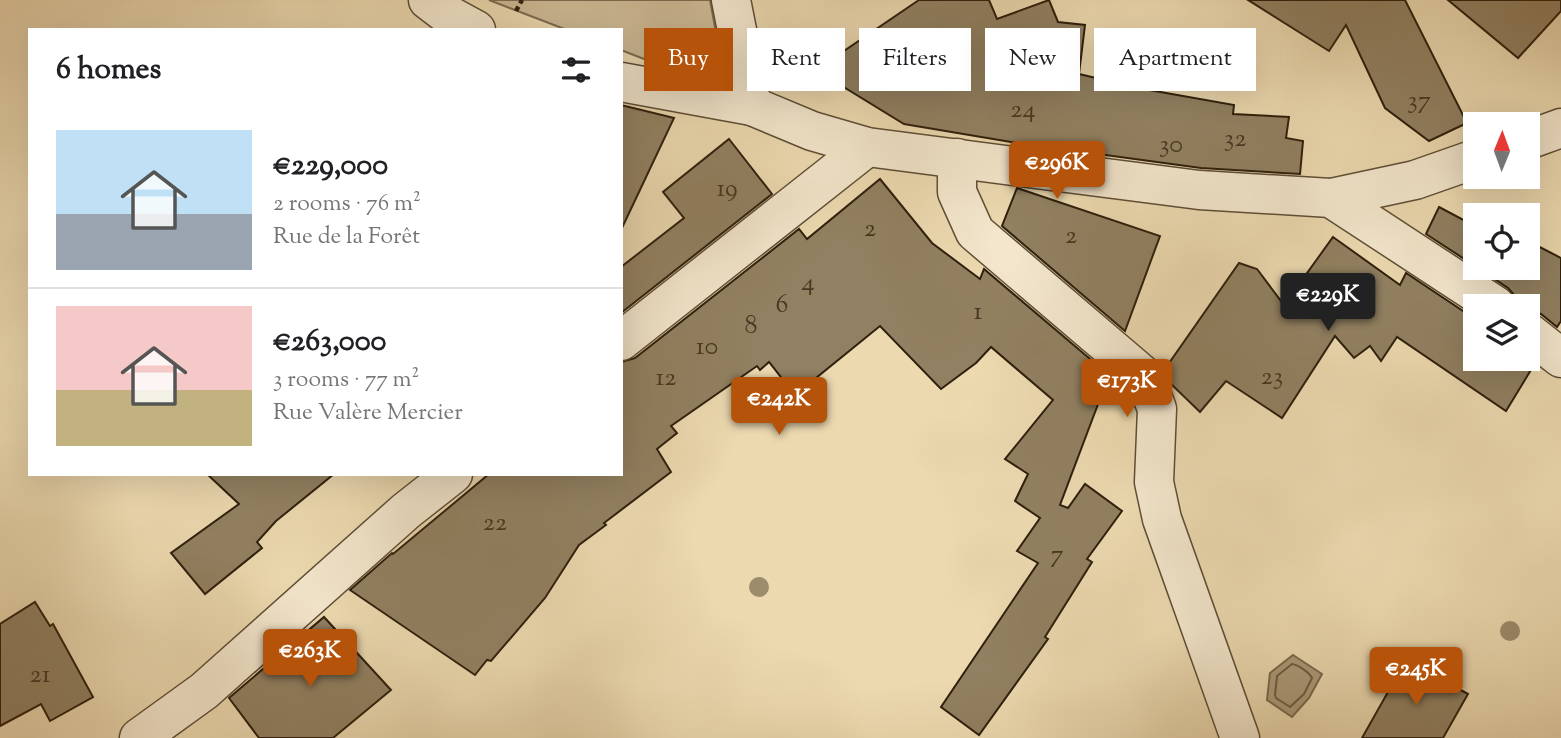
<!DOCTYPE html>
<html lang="en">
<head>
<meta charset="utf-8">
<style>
  :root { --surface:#fff; --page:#f2f2f2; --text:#202124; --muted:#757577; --line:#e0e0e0; --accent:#b45309 }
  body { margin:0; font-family:"Sorts Mill Goudy",serif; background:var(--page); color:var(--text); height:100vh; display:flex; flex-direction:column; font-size:26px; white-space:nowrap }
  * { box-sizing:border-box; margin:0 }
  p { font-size:23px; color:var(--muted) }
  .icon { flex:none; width:38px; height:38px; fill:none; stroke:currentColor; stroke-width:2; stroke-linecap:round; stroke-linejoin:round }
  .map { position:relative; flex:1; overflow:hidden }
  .sheet { position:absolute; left:28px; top:28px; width:595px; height:448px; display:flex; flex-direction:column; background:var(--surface); border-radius:0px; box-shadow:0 7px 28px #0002 }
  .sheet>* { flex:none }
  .top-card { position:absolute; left:644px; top:28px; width:665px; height:63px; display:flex; gap:14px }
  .needle { width:46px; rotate:1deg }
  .controls { position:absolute; left:1463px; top:112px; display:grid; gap:14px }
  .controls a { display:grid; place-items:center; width:77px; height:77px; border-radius:0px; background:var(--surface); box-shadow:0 7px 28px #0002; font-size:35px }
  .price { position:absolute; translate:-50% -60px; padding:0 16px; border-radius:7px; background:var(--accent); color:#fff; font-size:23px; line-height:46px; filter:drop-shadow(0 2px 4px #0008) }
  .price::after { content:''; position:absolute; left:50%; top:42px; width:21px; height:16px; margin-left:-10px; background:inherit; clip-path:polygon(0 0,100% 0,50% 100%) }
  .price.active { background:#222; color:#fff }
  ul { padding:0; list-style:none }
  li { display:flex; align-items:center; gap:21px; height:175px; padding:0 28px }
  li+li { border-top:2px solid var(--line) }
  li span { display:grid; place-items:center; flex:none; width:196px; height:140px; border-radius:0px; color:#555 }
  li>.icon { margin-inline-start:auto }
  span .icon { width:84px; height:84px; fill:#fffc; stroke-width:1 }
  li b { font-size:30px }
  h2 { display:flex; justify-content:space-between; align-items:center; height:84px; padding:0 28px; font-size:30px }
  .chip { padding:0 24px; border-radius:0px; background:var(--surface); box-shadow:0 7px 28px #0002; font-size:24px; line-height:63px }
  .chip.active { background:var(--accent); color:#fff }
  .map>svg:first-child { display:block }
  .green { fill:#ccb994; stroke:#7d6c50; stroke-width:2 }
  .water { fill:#ab9a78; stroke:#79694d; stroke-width:2 }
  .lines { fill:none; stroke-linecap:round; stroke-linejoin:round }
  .shore { stroke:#6c5c42; stroke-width:2 }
  .building { fill:#918061; stroke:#2e1f0c; stroke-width:2 }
  .minor-casing { stroke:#5e4e35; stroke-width:41 }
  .path { stroke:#2e1f0c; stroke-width:4.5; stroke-dasharray:5 3.5; stroke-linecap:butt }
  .minor { stroke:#f3e6cc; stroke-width:38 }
  .tree { fill:#9d8c6c }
  .labels { text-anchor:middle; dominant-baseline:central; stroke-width:7; stroke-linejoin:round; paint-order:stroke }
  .number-label { font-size:26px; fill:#473721 }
</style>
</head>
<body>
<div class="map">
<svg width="1561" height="738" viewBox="0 0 1561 738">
  <rect width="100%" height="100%" fill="#ecd9b0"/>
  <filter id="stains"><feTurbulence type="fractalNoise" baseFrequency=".00286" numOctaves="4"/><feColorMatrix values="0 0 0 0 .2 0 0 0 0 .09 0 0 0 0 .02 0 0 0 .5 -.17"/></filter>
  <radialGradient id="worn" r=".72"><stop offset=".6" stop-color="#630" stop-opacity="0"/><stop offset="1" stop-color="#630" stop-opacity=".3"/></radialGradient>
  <path class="green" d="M489,0H710L722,65L695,79L621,50V30H567Z"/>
  <path class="water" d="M1293,655L1322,674L1309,698L1292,717L1267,700L1270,673Z"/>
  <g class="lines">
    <path class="shore" d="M1292,664C1298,665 1309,672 1312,678L1304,694L1290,707L1276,698L1275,695L1277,676Z"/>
  </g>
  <g class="building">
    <path d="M919,0H989L997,19L1049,0L1058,22L1085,25L1079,74L1138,88L1234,105L1233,114L1289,117L1286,138L1303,141L1300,174L1201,168L1017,143L904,124L816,70Z"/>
    <path d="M1248,0H1405L1467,123L1429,141L1385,108L1346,25L1329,51Z"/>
    <path d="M1448,0H1561V11L1518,58Z"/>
    <path d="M621,105L674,118L621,230Z"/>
    <path d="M729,139L772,194L621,313V267L684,218L663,192Z"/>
    <path d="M880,179L932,243L980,279L984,269L1109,375L1060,505L1068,508L1085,484L1122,511L1087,559L1092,562L1045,637L1048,639L979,735L941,707L1038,563L1017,551L1040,518L1015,501L1028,474L1005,459L1053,400L991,347L976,363L941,389L880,326L795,395L769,362L760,370L757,366L671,426L677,433L657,449L671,472L604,523L606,525L579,545L545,598L491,661L487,660L475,675L350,590L392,553L393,554L489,474H621V362L635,358L799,229L807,239Z"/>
    <path d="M1017,188L1160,236L1125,331L1002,226Z"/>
    <path d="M1439,207L1475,226V266L1426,234Z"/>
    <path d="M1333,237L1400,285L1406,273L1475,319V359H1527L1534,365L1506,411L1397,337L1381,361L1370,346L1354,358L1335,336L1282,418L1226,381L1200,412L1171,384L1165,369L1239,263L1257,269L1284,305Z"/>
    <path d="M1528,241L1561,258V321L1557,327L1541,314L1532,311H1528V306H1518L1515,296L1508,288L1478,268H1528Z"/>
    <path d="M207,474H334L276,521L257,542L262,548L205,594L171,553L239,504Z"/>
    <path d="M35,602L50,626L53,624L93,697L50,721L41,704L0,726V624Z"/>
    <path d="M324,617L391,690L333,738H259L229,698Z"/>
    <path d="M1406,660L1468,694L1443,738H1362Z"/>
  </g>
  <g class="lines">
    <defs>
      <g id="minor">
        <path d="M428,0L445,13L476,30"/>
        <path d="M731,0L752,106"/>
        <path d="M621,82L752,106L812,131L867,147L1199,190L1331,198L1496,306"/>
        <path d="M1528,140L1561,128"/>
        <path d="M957,158V192L975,232L1145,377L1157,409L1154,482L1162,519L1240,738"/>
        <path d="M1331,198L1415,180L1475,159"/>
        <path d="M1528,332L1561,358"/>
        <path d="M621,341L867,147"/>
        <path d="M139,738L204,691L406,511L453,474"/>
      </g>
    </defs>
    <use href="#minor" class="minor-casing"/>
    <path class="path" d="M516,11L522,0"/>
    <use href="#minor" class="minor"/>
  </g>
  <g class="tree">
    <circle cx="759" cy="587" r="10"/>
    <circle cx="1510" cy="631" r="10"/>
  </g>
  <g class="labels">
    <g class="number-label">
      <text x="1419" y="101">37</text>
      <text x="1023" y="110">24</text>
      <text x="1235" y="139">32</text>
      <text x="1171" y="145">30</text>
      <text x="727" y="189">19</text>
      <text x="870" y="229">2</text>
      <text x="1071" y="236">2</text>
      <text x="808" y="283">4</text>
      <text x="782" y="305">6</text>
      <text x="978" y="312">1</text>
      <text x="751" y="326">8</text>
      <text x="707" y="347">10</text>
      <text x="1272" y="377">23</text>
      <text x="666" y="378">12</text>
      <text x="495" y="523">22</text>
      <text x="1057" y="555">7</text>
      <text x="40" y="675">21</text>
    </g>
  </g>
  <rect width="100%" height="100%" filter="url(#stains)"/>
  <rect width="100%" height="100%" fill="url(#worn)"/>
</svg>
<div class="controls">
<a><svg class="needle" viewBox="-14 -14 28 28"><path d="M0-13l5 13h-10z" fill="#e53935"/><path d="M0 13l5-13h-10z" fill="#757577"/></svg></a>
<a><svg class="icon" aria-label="locate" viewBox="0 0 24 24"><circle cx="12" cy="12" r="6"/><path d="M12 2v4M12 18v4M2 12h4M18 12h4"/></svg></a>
<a><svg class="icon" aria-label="layers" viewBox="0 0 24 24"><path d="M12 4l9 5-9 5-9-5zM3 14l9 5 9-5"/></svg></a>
</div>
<b class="price" style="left:1057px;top:201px">€296K</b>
<b class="price active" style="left:1328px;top:333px">€229K</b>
<b class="price" style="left:1127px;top:419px">€173K</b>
<b class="price" style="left:779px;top:437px">€242K</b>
<b class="price" style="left:310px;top:689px">€263K</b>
<b class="price" style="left:1416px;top:707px">€245K</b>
<div class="top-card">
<a class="chip active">Buy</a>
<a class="chip">Rent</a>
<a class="chip">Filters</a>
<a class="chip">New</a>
<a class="chip">Apartment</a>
</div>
<section class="sheet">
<h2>6 homes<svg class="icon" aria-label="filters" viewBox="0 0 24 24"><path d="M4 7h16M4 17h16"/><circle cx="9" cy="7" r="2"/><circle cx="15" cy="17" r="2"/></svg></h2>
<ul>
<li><span style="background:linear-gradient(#bfe0f5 60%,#9aa5b1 0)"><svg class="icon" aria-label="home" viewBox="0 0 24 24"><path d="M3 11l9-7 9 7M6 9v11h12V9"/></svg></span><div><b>€229,000</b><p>2 rooms · 76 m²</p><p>Rue de la Forêt</p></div></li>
<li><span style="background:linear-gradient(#f6c9c9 60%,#c2b280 0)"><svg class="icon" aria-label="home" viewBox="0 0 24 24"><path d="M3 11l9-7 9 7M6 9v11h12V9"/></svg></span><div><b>€263,000</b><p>3 rooms · 77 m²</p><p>Rue Valère Mercier</p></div></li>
</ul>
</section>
</div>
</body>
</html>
